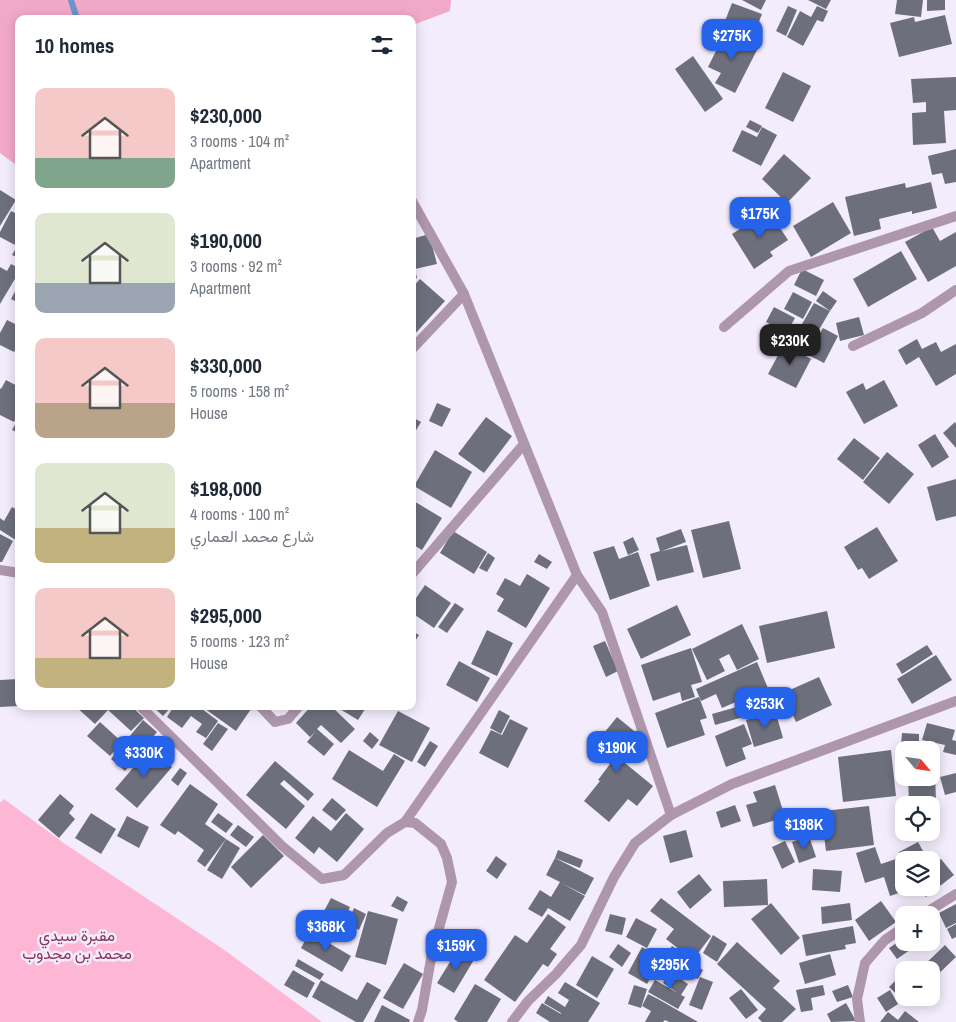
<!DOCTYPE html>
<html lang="en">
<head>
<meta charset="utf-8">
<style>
  :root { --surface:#fff; --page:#f6f6f7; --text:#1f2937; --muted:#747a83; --accent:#2563eb }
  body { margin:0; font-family:"Archivo Narrow",Vazirmatn,sans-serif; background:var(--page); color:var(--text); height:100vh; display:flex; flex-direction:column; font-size:19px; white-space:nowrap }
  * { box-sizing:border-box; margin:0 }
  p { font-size:16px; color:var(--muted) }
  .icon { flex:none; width:28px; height:28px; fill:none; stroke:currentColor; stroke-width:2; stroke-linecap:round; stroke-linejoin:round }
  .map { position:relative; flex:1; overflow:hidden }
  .side { position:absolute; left:15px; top:15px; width:401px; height:695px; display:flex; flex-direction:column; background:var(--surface); border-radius:10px; box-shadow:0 2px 12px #0003 }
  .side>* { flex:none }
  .needle { width:32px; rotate:119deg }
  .fabs { position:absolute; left:895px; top:741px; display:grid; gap:10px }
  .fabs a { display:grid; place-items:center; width:45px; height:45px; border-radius:10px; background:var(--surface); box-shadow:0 2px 12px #0003; font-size:25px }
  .price { position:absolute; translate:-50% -42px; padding:0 11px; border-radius:10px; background:var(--accent); color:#fff; font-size:16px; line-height:32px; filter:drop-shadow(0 1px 2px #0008) }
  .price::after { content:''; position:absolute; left:50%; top:30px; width:15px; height:11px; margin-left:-8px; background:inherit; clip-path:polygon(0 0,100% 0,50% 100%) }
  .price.current { background:#222; color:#fff }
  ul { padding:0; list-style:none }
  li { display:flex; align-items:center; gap:15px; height:125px; padding:0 20px }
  li span { display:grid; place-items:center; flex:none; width:140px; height:100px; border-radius:10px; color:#555 }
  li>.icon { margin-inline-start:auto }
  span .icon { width:60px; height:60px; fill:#fffc; stroke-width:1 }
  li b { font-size:21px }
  h2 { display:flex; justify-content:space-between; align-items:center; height:60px; padding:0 20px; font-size:21px }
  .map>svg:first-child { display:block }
  .green { fill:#fdb6d3 }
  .forest { fill:#f2a9c7 }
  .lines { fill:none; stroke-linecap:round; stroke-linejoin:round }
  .stream { stroke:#6d94cb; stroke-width:6 }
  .building { fill:#6d6f7d }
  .minor { stroke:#ae96ac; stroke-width:10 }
  .labels { text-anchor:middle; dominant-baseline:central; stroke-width:5; stroke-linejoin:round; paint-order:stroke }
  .park-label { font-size:16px; fill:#88345c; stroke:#f3ecfc }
</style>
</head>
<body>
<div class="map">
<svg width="956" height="1022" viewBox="0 0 956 1022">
  <rect width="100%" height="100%" fill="#f3ecfc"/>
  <path class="green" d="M4,799L65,844L223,949L322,1022H0V803Z"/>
  <path class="forest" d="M0,0H451L450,11L413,25L412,19H19V167L0,153Z"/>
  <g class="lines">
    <path class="stream" d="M71,0L77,19"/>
  </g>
  <g class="building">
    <path d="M742,0H766L761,10Z"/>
    <path d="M808,0H831L826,9Z"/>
    <path d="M897,0H923L921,17L895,14Z"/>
    <path d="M927,0H945V10L927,11Z"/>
    <path d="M732,3L762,14L753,37L723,26Z"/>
    <path d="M788,6L797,10L786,36L776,31Z"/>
    <path d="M817,6L828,11L823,22L817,20L803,46L787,37L800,11L811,17Z"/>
    <path d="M945,15L952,44L899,57L890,23L914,17L915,22Z"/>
    <path d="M726,31L758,48L735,93L715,83L721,73L708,67Z"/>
    <path d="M693,56L723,99L705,112L675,69Z"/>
    <path d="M783,72L811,86L793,122L765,108Z"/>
    <path d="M956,77V110L944,111L946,143L913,145L912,113L926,112V102L913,103L911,79Z"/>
    <path d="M750,120L762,126L758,133L746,127Z"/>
    <path d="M762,127L777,135L761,166L732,151L742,130L757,137Z"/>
    <path d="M956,149V182L945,184L942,173L932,175L928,156Z"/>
    <path d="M784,154L811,178L787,203L762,179Z"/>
    <path d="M931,182L937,208L912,214V211L879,219L881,229L854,236L845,197L905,183L906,188Z"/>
    <path d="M0,190L16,200L0,226Z"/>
    <path d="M833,202L851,233L811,257L793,226Z"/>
    <path d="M11,211L19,215V258L12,255L17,246L0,237V232Z"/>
    <path d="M769,211L788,240L770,252L773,256L754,269L732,234Z"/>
    <path d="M932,227L940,241L956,232V266L928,282L905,242Z"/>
    <path d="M429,234L437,264L415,269L417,278L412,279V239Z"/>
    <path d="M901,251L917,279L868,307L853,279Z"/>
    <path d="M11,264L19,268V272L0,304V267L7,271Z"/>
    <path d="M802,269L824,280L816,296L794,285Z"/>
    <path d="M420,279L445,301L412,337V288Z"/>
    <path d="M19,284V303L11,299Z"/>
    <path d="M823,291L837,301L830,311L816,301Z"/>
    <path d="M793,292L812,302L803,319L784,309Z"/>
    <path d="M814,303L830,311L813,340L798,331Z"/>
    <path d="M774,307L795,318L789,329L815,342L823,328L838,336L824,363L783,342L787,333L766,322Z"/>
    <path d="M859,317L864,335L840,341L836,323Z"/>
    <path d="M7,320L19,326V343L14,352L0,345V333Z"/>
    <path d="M917,339L922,349L936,342L941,352L956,344V374L936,386L919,357L906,365L898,350Z"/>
    <path d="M784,344L811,359L796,388L768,374Z"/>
    <path d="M6,380L19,387V413L14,422L0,415V388L1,389Z"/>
    <path d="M884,380L898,406L864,424L846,392L863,383L866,390Z"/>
    <path d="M437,403L451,409L442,427L429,421Z"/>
    <path d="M19,417V433L12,430Z"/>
    <path d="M412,417L421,422L412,437Z"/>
    <path d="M486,417L512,436L484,473L458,454Z"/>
    <path d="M955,422L956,424V448L943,433Z"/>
    <path d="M935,434L949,457L932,468L918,445Z"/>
    <path d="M854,438L880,458L863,480L837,459Z"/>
    <path d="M435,450L472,472L451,508L414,486Z"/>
    <path d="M887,452L914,474L889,504L863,482Z"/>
    <path d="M956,479V516L936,521L927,487Z"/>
    <path d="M412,500L442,518L422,550L412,544Z"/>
    <path d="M12,507L19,511V542L0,530V518L4,521Z"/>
    <path d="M729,521L741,569L703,578L691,530Z"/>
    <path d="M877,527L898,561L869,579L862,568L858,570L844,547Z"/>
    <path d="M681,529L686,542L662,551L687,545L694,572L657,581L650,554L660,551L656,538Z"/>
    <path d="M453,531L487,552L474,574L440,553Z"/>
    <path d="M0,534L13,541L2,562H0Z"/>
    <path d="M633,537L639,550L628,555L623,542Z"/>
    <path d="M614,546L619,559L638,552L650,586L610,600L593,552Z"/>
    <path d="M488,553L495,558L487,572L479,568Z"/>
    <path d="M539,554L552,562L547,569L534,562Z"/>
    <path d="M527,574L550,588L526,628L497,611L504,599L496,594L505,578L520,586Z"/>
    <path d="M425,585L451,603L434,628L412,613V604Z"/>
    <path d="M455,603L464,609L447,633L438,627Z"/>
    <path d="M677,605L691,635L641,659L627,629Z"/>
    <path d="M827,611L835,648L767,663L759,626Z"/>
    <path d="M742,624L759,659L737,670L729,654L719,659L725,671L707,680L692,649Z"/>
    <path d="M487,630L513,643L497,676L471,664Z"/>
    <path d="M412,631L419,635L412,646Z"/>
    <path d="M605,641L618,671L606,677L593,646Z"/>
    <path d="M927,645L933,654L902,674L896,664Z"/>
    <path d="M691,648L702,682L691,685L695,697L682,701L680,692L653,701L641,665Z"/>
    <path d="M936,655L952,680L912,704L897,679Z"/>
    <path d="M459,661L490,678L477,702L446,685Z"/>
    <path d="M757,662L773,700L764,704L759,692L722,708L716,694L701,701L696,689Z"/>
    <path d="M819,677L832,705L796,722L783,693Z"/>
    <path d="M18,679L19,706L0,707V680Z"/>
    <path d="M699,697L707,718L700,720L705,735L667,748L655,713Z"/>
    <path d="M758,701L761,712L715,725L712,714Z"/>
    <path d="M75,706H131L144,718L131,731L108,710L95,724Z"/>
    <path d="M152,706H172L163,716Z"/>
    <path d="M174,706H198L218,721L206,738L196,732L202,724L191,716L182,728L167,717Z"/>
    <path d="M201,706H253L236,731Z"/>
    <path d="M311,706H331L355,729L341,743L321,725L317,729L334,744L324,756L307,742L316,731L310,737L296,723Z"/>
    <path d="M335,706H367L358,720Z"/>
    <path d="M499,710L510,716L501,734L490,728Z"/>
    <path d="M775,710L783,738L754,747L746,720Z"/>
    <path d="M398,711L430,728L412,762L379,745Z"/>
    <path d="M617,717L639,735L620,759L653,786L637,806L628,799L609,822L584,801L600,781L598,780L610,764L591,749Z"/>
    <path d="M510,719L528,728L508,768L479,753L491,730L502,735Z"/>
    <path d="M143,720L157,732L125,771L111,759Z"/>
    <path d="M100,722L122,742L110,756L87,736Z"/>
    <path d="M218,723L228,729L212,751L203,744Z"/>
    <path d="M927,723L955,730L952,740L956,741V755L943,752L945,745L922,740Z"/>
    <path d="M744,724L752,744L742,748L746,759L726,767L715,736Z"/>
    <path d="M370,732L379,740L372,749L363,741Z"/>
    <path d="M902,733L919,734V745L937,746L935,772H931V750H905L906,745H901Z"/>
    <path d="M430,741L438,746L425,767L417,762Z"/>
    <path d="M150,748L172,767L137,808L115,789Z"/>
    <path d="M349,750L383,771L394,754L405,761L377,807L332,779Z"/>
    <path d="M891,750L896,796L843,802L838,757Z"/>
    <path d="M275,761L314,794L308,801L284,780L280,784L305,806L286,829L246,795Z"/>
    <path d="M180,768L187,773L178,786L171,780Z"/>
    <path d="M931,773H935L936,802L909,804L908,778H931Z"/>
    <path d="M956,773V792L945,795L940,777Z"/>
    <path d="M190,784L218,804L205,824L226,839L205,867L197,861L204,850L178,831L175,835L160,825Z"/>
    <path d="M775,785L785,817L753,827L746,805L757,802L753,792Z"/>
    <path d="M60,794L74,806L69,813L75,819L59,838L38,820Z"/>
    <path d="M332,798L346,810L336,821L322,810Z"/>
    <path d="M735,805L741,821L721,828L716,812Z"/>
    <path d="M869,806L874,845L826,851L823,827L816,828L814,812Z"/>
    <path d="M91,813L116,829L101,854L75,838Z"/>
    <path d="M218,813L233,824L226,833L211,822Z"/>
    <path d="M346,813L364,829L337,862L319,847L314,854L295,838L313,816L331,831Z"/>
    <path d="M127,816L149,827L139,848L117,836Z"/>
    <path d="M238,825L254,837L246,847L230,835Z"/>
    <path d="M686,830L693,857L670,863L663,836Z"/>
    <path d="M263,835L284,856L251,888L231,867Z"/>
    <path d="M809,836L816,857L799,863L792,842Z"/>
    <path d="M226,839L240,848L222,879L207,870Z"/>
    <path d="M785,841L795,862L782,869L772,847Z"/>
    <path d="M918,842L928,860H903L899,852Z"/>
    <path d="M875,847L881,864L899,858L904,875V888H908V890L890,896L884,877L865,883L856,853Z"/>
    <path d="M558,850L583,860L580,868L555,858Z"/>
    <path d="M496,856L507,864L497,879L486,871Z"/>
    <path d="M555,858L594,878L585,895L561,883L585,896L570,921L548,908L542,917L528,909L540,890L551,897L560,882L546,875Z"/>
    <path d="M941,859L954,875L926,897L918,888H931V866Z"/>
    <path d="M813,869L842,871L840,892L812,890Z"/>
    <path d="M699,874L712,890L690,909L677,892Z"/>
    <path d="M767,879L768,905L724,907L723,881Z"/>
    <path d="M397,896L408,902L403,912L391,906Z"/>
    <path d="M331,898L350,907L342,923L323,913Z"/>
    <path d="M661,898L711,936L693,960L666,939L674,929L650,911Z"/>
    <path d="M881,901L896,922L869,941L855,920Z"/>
    <path d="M771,903L800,938L781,955L751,919Z"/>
    <path d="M850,903L852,920L822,924L821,907Z"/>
    <path d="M956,904V923L946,928L939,913Z"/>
    <path d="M354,908L366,914L359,930L347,924Z"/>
    <path d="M368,911L398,919L386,965L355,957Z"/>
    <path d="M933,913L940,924L932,930L931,914Z"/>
    <path d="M548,914L566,927L550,949L557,954L548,967L543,964L515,1002L484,980L515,935L527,943Z"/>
    <path d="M610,914L626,918L622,935L605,931Z"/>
    <path d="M636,918L657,929L647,948L626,937Z"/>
    <path d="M956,924V937L952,939L947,929Z"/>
    <path d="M853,926L856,943L845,945L846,949L806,956L802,935Z"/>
    <path d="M310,932L351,956L342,972L301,948Z"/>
    <path d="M713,935L727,944L717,962L703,953Z"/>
    <path d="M904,938V942H915L917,945L897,959L889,948Z"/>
    <path d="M737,942L780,981L773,988L796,1009L782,1022H762L758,1018L766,1009L717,964Z"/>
    <path d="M618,944L631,953L622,967L609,957Z"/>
    <path d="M945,945L956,957L931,981V970H919Z"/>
    <path d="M672,946L682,953L669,973L659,966Z"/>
    <path d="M642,947L662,959L647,984L628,973Z"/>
    <path d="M458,949L475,958L454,993L437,983Z"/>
    <path d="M830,954L836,975L805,984L799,963Z"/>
    <path d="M592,956L614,969L597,998L576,985Z"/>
    <path d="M298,959L324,974L320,980L295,966Z"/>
    <path d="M404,963L423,974L403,1009L383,998Z"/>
    <path d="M692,964L703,970L698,979L687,974Z"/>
    <path d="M293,970L315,983L307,998L284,985Z"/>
    <path d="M670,972L688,984L681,995L685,997L678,1009L648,992L655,980L678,993L663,983Z"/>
    <path d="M904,972V998H915L908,1005L889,987Z"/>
    <path d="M700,977L713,982L702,1010L689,1005Z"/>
    <path d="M321,980L357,1000L367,982L381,990L363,1022H356L312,997Z"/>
    <path d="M565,982L600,1003L588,1022H550L536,1013L542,1003L561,1014V1013L544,1003L548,996L565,1007L569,1000L558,993Z"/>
    <path d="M475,984L501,999L487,1022H458L454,1019Z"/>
    <path d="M634,985L647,989L641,1008L628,1004Z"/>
    <path d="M823,985L825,995L811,998L813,1010L801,1012L796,990Z"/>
    <path d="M848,985L853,997L837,1002L832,991Z"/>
    <path d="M741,989L758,1010L746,1019L729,998Z"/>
    <path d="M890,990L898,1004L886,1012L877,998Z"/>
    <path d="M648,994L658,999L698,1022H669L665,1020L663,1022H645L651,1011L642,1006Z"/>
    <path d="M846,1003L856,1021L831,1022L827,1014Z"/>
    <path d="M382,1005L410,1020L409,1022H374Z"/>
    <path d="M905,1011L919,1022H880L888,1012L898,1020Z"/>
  </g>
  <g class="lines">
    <g class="minor">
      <path d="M412,201L464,294L577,575L602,612L671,815"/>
      <path d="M724,327L789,271L956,216"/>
      <path d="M853,346L922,313L956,290"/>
      <path d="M412,349L464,294"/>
      <path d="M0,570L19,573"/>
      <path d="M412,574L524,444"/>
      <path d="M140,706L282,846L322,879L344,875L387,833L405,822L415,823L441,844L447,858L452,882L432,953L422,1010L418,1022"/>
      <path d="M260,706L275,722L288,719L299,706"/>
      <path d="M405,822L577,575"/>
      <path d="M922,915L956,894"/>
      <path d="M512,1022L528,1001L556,974L581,945L614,877L635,843L671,815L732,784L956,701"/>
      <path d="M860,1022L857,999L865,963L885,940L904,927"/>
    </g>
  </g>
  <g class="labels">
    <g class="park-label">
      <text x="77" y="935">مقبرة سيدي<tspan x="77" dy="18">محمد بن مجدوب</tspan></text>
    </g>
  </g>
</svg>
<div class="fabs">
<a><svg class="needle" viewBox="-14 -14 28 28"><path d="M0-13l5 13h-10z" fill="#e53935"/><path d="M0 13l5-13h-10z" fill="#747a83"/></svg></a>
<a><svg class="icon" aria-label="locate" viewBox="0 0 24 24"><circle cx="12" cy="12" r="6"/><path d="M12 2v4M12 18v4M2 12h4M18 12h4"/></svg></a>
<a><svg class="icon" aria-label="layers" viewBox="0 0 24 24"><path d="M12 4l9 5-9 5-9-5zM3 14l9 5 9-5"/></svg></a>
<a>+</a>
<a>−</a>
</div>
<b class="price" style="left:732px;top:61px">$275K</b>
<b class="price" style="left:760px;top:239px">$175K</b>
<b class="price current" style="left:790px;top:366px">$230K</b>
<b class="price" style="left:765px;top:729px">$253K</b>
<b class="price" style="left:617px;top:773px">$190K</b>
<b class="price" style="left:144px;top:778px">$330K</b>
<b class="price" style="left:804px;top:850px">$198K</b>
<b class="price" style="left:326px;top:952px">$368K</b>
<b class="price" style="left:456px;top:971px">$159K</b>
<b class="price" style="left:670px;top:990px">$295K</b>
<section class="side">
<h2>10 homes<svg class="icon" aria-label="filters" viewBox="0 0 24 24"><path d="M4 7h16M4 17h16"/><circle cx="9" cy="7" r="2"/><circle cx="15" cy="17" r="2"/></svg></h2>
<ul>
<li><span style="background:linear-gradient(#f6c9c9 70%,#7fa58c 0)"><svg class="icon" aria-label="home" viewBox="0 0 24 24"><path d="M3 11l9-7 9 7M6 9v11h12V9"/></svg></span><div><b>$230,000</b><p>3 rooms · 104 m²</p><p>Apartment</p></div></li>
<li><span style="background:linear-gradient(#dfe7d0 70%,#9aa5b1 0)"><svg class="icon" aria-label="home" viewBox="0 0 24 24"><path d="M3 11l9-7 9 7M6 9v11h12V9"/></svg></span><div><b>$190,000</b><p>3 rooms · 92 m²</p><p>Apartment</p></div></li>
<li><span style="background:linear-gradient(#f6c9c9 65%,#b9a48a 0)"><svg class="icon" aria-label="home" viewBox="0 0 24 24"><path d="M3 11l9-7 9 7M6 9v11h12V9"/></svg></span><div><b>$330,000</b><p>5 rooms · 158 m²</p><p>House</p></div></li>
<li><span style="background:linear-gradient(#dfe7d0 65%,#c2b280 0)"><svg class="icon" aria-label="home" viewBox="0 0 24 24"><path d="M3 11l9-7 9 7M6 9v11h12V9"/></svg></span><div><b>$198,000</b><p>4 rooms · 100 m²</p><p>شارع محمد العماري</p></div></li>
<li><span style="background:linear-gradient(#f6c9c9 70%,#c2b280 0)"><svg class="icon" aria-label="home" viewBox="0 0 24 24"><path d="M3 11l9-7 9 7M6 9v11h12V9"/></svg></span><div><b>$295,000</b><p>5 rooms · 123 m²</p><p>House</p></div></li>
</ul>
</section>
</div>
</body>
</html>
